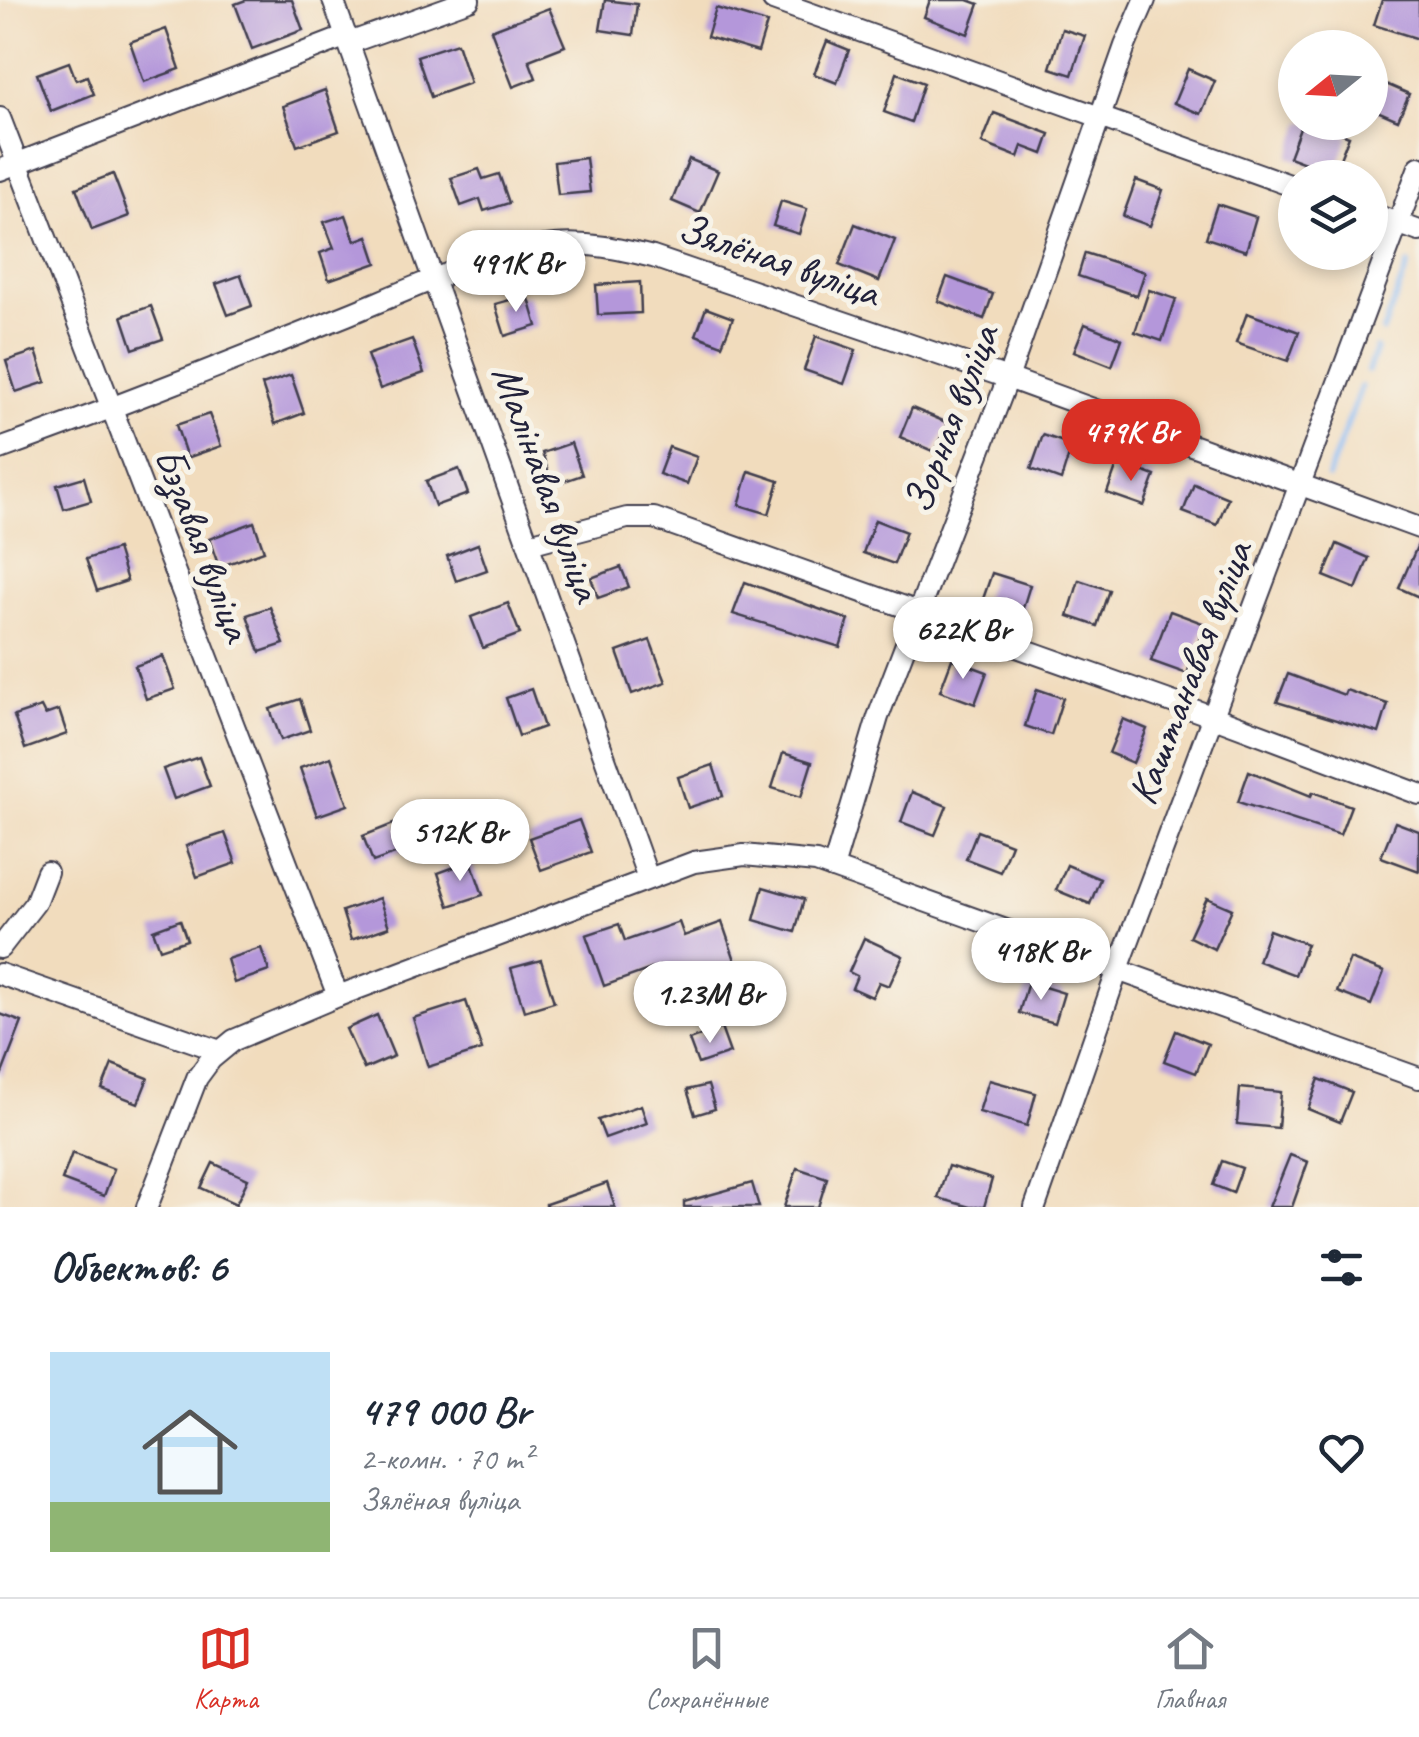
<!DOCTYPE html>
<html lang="ru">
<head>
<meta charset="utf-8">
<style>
  :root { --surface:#fff; --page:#f6f6f7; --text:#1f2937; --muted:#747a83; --line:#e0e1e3; --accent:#d93025 }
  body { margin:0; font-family:Caveat,sans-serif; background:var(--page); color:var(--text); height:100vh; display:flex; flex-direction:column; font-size:38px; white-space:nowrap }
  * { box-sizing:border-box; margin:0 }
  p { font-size:32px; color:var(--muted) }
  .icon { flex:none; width:55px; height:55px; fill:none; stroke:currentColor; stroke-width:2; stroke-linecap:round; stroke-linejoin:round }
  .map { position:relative; height:1207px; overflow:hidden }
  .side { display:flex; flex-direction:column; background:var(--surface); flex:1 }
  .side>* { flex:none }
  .needle { width:65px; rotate:252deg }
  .controls { position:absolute; left:1278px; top:30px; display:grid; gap:20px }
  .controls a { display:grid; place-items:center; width:110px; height:110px; border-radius:50%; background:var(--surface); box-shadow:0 5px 15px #0003; font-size:50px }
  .price { position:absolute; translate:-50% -85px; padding:0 22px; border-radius:35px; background:#fff; color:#222; font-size:32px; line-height:65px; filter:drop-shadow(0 2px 5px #0008) }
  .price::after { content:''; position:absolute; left:50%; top:60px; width:30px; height:22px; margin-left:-15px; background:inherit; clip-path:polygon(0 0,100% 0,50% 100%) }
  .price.active { background:var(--accent); color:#fff }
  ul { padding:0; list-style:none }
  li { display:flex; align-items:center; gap:30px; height:250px; padding:0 50px }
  li span { display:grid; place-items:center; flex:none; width:280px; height:200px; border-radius:0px; color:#555 }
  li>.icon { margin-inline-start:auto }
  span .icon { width:120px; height:120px; fill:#fffc; stroke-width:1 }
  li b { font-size:42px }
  h2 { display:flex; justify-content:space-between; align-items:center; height:120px; padding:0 50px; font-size:42px }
  .tab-bar { display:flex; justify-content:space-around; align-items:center; height:140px; border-top:2px solid var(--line); background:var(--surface); font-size:28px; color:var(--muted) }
  .tab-bar a { display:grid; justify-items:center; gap:5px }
  .tab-bar .active { color:var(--accent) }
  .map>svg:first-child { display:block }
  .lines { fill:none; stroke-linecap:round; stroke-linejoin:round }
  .stream { stroke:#88b9f4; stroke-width:6 }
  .building { fill:#b497da }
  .minor-casing { stroke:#413e4e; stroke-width:24 }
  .minor { stroke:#fff; stroke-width:20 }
  .labels { text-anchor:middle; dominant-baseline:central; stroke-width:10; stroke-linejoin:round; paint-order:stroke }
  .street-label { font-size:42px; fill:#22223b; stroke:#f7f3e8 }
</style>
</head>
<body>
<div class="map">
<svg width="1419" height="1207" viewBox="0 0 1419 1207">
  <rect width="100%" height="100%" fill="#f7f3e8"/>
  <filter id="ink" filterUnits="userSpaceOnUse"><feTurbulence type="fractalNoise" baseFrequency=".01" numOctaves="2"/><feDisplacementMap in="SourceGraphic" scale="20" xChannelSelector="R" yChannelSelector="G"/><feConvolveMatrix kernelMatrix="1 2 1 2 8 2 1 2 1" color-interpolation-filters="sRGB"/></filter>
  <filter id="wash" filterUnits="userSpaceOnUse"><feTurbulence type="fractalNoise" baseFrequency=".0048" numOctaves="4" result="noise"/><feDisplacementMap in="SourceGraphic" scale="40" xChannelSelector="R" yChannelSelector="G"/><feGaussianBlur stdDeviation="2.25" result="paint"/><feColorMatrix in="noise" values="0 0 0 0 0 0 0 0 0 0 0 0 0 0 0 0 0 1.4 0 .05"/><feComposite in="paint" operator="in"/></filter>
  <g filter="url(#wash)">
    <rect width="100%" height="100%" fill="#f1dcbd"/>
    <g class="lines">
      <g class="stream">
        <path d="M1383,331L1408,265"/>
        <path d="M1368,371L1376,349"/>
        <path d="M1328,477L1361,387"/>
      </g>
    </g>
    <g id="blocks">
      <g class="building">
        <path d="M246,0H292L303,30L252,49L235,4Z"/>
        <path d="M605,0L637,4L633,35L600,30Z"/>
        <path d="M930,0H968L979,4L968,34L924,17Z"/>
        <path d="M1382,0H1419V39L1374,25Z"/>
        <path d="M549,8L565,46L529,60L536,78L513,87L491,30Z"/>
        <path d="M716,8L767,23L758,52L707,37Z"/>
        <path d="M166,29L180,69L144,82L130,42Z"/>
        <path d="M1062,29L1085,36L1072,75L1050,68Z"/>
        <path d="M827,41L849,50L837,83L814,74Z"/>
        <path d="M457,43L470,83L431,97L417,56Z"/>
        <path d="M69,62L76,80L87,76L94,94L51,111L37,74Z"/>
        <path d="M1188,69L1215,81L1201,114L1174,103Z"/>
        <path d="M897,73L924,83L911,122L884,112Z"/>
        <path d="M1370,77L1409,94L1398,120L1370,108Z"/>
        <path d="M325,90L339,131L297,146L283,106Z"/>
        <path d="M994,113L1050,134L1043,154L1022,146L1018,157L982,143Z"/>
        <path d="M1302,122H1313L1349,136L1334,174L1289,157Z"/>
        <path d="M586,158L590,192L558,195L554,162Z"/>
        <path d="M689,159L718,171L700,213L672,201Z"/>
        <path d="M479,169L483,179L499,174L509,203L484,211L480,199L461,206L451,178Z"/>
        <path d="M113,174L129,216L92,230L76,188Z"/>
        <path d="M1136,180L1163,190L1150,226L1123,216Z"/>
        <path d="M781,201L807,209L799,234L773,226Z"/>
        <path d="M1217,204L1256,217L1246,251L1206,238Z"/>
        <path d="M346,215L355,241L368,236L377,263L329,280L320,253L334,248L324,222Z"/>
        <path d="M855,224L895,240L879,281L839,265Z"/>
        <path d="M1085,253L1145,272L1137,296L1078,276Z"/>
        <path d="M241,275L252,306L228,315L216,284Z"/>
        <path d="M947,277L993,294L984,319L938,301Z"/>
        <path d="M640,282L641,313L598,315L596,285Z"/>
        <path d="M1149,290L1176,299L1162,341L1135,332Z"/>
        <path d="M528,295L537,326L505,336L495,304Z"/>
        <path d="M151,306L163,339L133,349L122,316Z"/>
        <path d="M706,308L733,318L722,345L696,335Z"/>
        <path d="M1247,313L1299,332L1288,361L1236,343Z"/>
        <path d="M1085,324L1122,339L1112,366L1074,351Z"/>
        <path d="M816,336L856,350L844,384L804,370Z"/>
        <path d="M412,339L424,373L380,389L367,355Z"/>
        <path d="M36,351L46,382L16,392L6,361Z"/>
        <path d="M291,375L304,413L275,424L262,385Z"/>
        <path d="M912,408L948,423L935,452L900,437Z"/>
        <path d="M209,414L221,446L187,458L176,425Z"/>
        <path d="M1043,435L1072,445L1061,480L1031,469Z"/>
        <path d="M571,443L582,475L553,485L542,453Z"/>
        <path d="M669,447L697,457L687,484L659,474Z"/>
        <path d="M1118,462L1155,476L1144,506L1107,493Z"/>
        <path d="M459,469L468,494L435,506L426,481Z"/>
        <path d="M749,471L779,481L769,514L739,505Z"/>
        <path d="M84,477L91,501L64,509L57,485Z"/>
        <path d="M1194,484L1228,498L1217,525L1183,512Z"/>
        <path d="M875,520L906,532L894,564L863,553Z"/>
        <path d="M254,522L264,551L219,567L209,539Z"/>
        <path d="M1419,542V597L1399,588Z"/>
        <path d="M478,544L487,570L456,581L447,556Z"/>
        <path d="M1337,544L1369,558L1356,589L1324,576Z"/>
        <path d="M117,549L127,581L97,591L86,559Z"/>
        <path d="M621,567L629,587L598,598L591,578Z"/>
        <path d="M992,573L1030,585L1022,611L983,599Z"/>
        <path d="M1079,580L1109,590L1097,626L1068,616Z"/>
        <path d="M745,582L849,620L840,647L733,614Z"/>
        <path d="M508,603L520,634L483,648L471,617Z"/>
        <path d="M270,607L284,644L260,652L247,615Z"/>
        <path d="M1170,611L1205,624L1187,674L1151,661Z"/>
        <path d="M650,640L666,682L632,694L617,652Z"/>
        <path d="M163,656L175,689L146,699L135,666Z"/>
        <path d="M952,659L987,672L975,704L940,691Z"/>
        <path d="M1288,674L1344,695L1346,690L1388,704L1379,733L1277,702Z"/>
        <path d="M531,689L544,727L519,736L506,698Z"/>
        <path d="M1037,689L1063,698L1051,735L1025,726Z"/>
        <path d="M300,699L310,730L281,740L270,709Z"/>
        <path d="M41,707L45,715L59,710L67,734L25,749L14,716Z"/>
        <path d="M1123,719L1147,729L1133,763L1109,753Z"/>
        <path d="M783,753L812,762L801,797L772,788Z"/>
        <path d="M199,757L210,786L174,799L163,769Z"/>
        <path d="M331,757L348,805L317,816L300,768Z"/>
        <path d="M713,765L723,796L688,808L678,777Z"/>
        <path d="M1249,771L1311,796L1313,792L1351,806L1340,835L1238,802Z"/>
        <path d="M912,792L947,806L935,835L901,822Z"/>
        <path d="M579,820L591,852L541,870L529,838Z"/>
        <path d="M1395,822L1419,831V871L1381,857Z"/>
        <path d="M396,823L406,850L373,862L363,836Z"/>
        <path d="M977,831L1011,844L1000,872L966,859Z"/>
        <path d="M225,833L236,863L197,877L186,846Z"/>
        <path d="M471,861L483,895L449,906L438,873Z"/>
        <path d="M1067,865L1100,879L1090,904L1056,890Z"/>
        <path d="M763,887L804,899L795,932L754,920Z"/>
        <path d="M379,898L389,927L351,940L342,911Z"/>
        <path d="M1207,898L1232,909L1214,949L1189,937Z"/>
        <path d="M180,920L187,940L160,949L153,930Z"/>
        <path d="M679,922L684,936L722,922L736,963L688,979L692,990L670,997L659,966L604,986L586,935L619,924L625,941Z"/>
        <path d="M1269,930L1307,944L1295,975L1258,961Z"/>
        <path d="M864,938L903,956L889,986L879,982L872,997L852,988L857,976L849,972Z"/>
        <path d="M261,948L269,971L234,983L227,959Z"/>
        <path d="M1350,959L1384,972L1371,1005L1337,992Z"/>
        <path d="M541,960L554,1002L524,1011L511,968Z"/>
        <path d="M1028,982L1064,993L1055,1023L1019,1013Z"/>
        <path d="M466,1001L482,1050L428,1067L413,1018Z"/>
        <path d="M0,1014L22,1022L1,1076H0Z"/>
        <path d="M377,1015L394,1056L364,1069L346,1029Z"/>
        <path d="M721,1028L730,1053L698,1064L689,1040Z"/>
        <path d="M1176,1031L1208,1044L1196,1073L1164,1061Z"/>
        <path d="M112,1064L148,1078L138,1103L102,1089Z"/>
        <path d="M1319,1079L1352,1092L1340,1122L1308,1109Z"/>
        <path d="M989,1080L1036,1093L1027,1126L979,1112Z"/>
        <path d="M708,1085L715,1109L695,1115L687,1090Z"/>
        <path d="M1240,1088L1281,1092L1278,1128L1237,1124Z"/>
        <path d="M641,1105L647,1123L605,1138L598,1120Z"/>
        <path d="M72,1153L114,1169L104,1196L62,1180Z"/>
        <path d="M1290,1155L1308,1162L1292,1207H1269Z"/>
        <path d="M1222,1161L1242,1168L1233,1193L1213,1185Z"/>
        <path d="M213,1163L248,1179L236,1204L201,1188Z"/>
        <path d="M948,1166L992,1179L984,1207H970L938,1198Z"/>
        <path d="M797,1168L827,1178L818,1207H784Z"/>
        <path d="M607,1183L615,1207H546V1204Z"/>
        <path d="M752,1183L759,1207H684V1202Z"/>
      </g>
    </g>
  </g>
  <g filter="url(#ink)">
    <use href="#blocks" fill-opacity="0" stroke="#413e4e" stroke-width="2.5"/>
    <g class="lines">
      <defs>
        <g id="minor">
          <path d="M333,0L648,878"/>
          <path d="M773,0L1295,187"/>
          <path d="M349,43L469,0"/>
          <path d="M0,118L338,996"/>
          <path d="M0,170L347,36"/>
          <path d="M1370,213L1419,231"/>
          <path d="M0,449C117,407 232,361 347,315C406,291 493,250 555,245C589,242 620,249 653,257L1008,378L1419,528"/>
          <path d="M529,544L627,518H654L1214,717L1419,794"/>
          <path d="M833,868L878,717L1008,378L1125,46L1145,0"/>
          <path d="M0,948L35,903L47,872"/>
          <path d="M0,974L220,1051"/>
          <path d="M147,1207L197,1078L211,1059L234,1040L338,996L694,862L744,855L816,862L1419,1078"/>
          <path d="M1035,1207L1118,969L1419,167"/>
        </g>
      </defs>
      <use href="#minor" class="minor-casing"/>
      <use href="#minor" class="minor"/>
    </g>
  </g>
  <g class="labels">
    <g class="street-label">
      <text transform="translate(779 260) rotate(19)">Зялёная вуліца</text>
      <text transform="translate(951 419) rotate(-69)">Зорная вуліца</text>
      <text transform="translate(547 483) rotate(70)">Малінавая вуліца</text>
      <text transform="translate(203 544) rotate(69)">Бэзавая вуліца</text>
      <text transform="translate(1190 673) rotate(-69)">Каштанавая вуліца</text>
    </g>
  </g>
</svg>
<div class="controls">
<a><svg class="needle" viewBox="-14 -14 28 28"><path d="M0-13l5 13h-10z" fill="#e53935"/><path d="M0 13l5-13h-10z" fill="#747a83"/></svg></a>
<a><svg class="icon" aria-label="layers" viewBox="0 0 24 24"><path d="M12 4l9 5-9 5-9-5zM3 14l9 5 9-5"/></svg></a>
</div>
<b class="price" style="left:516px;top:315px">491K Br</b>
<b class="price active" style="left:1131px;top:484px">479K Br</b>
<b class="price" style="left:963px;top:682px">622K Br</b>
<b class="price" style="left:460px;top:884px">512K Br</b>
<b class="price" style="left:1041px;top:1003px">418K Br</b>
<b class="price" style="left:710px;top:1046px">1.23M Br</b>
</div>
<section class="side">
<h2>Объектов: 6<svg class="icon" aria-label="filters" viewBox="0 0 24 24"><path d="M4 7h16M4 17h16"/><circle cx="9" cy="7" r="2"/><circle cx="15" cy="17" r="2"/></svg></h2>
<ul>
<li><span style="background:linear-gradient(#bfe0f5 75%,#8fb573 0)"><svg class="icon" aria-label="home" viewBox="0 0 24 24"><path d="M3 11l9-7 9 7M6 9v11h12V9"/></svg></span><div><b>479 000 Br</b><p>2-комн. · 70 m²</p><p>Зялёная вуліца</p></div><svg class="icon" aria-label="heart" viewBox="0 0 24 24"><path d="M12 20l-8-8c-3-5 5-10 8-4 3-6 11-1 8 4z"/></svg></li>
</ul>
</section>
<nav class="tab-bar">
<a class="active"><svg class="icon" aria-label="map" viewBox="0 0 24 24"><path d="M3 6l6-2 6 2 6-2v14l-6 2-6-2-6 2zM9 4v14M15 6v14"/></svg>Карта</a>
<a><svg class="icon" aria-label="saved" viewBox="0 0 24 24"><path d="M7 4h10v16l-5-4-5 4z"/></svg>Сохранённые</a>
<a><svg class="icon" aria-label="home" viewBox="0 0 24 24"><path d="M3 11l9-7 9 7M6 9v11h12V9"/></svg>Главная</a>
</nav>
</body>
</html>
